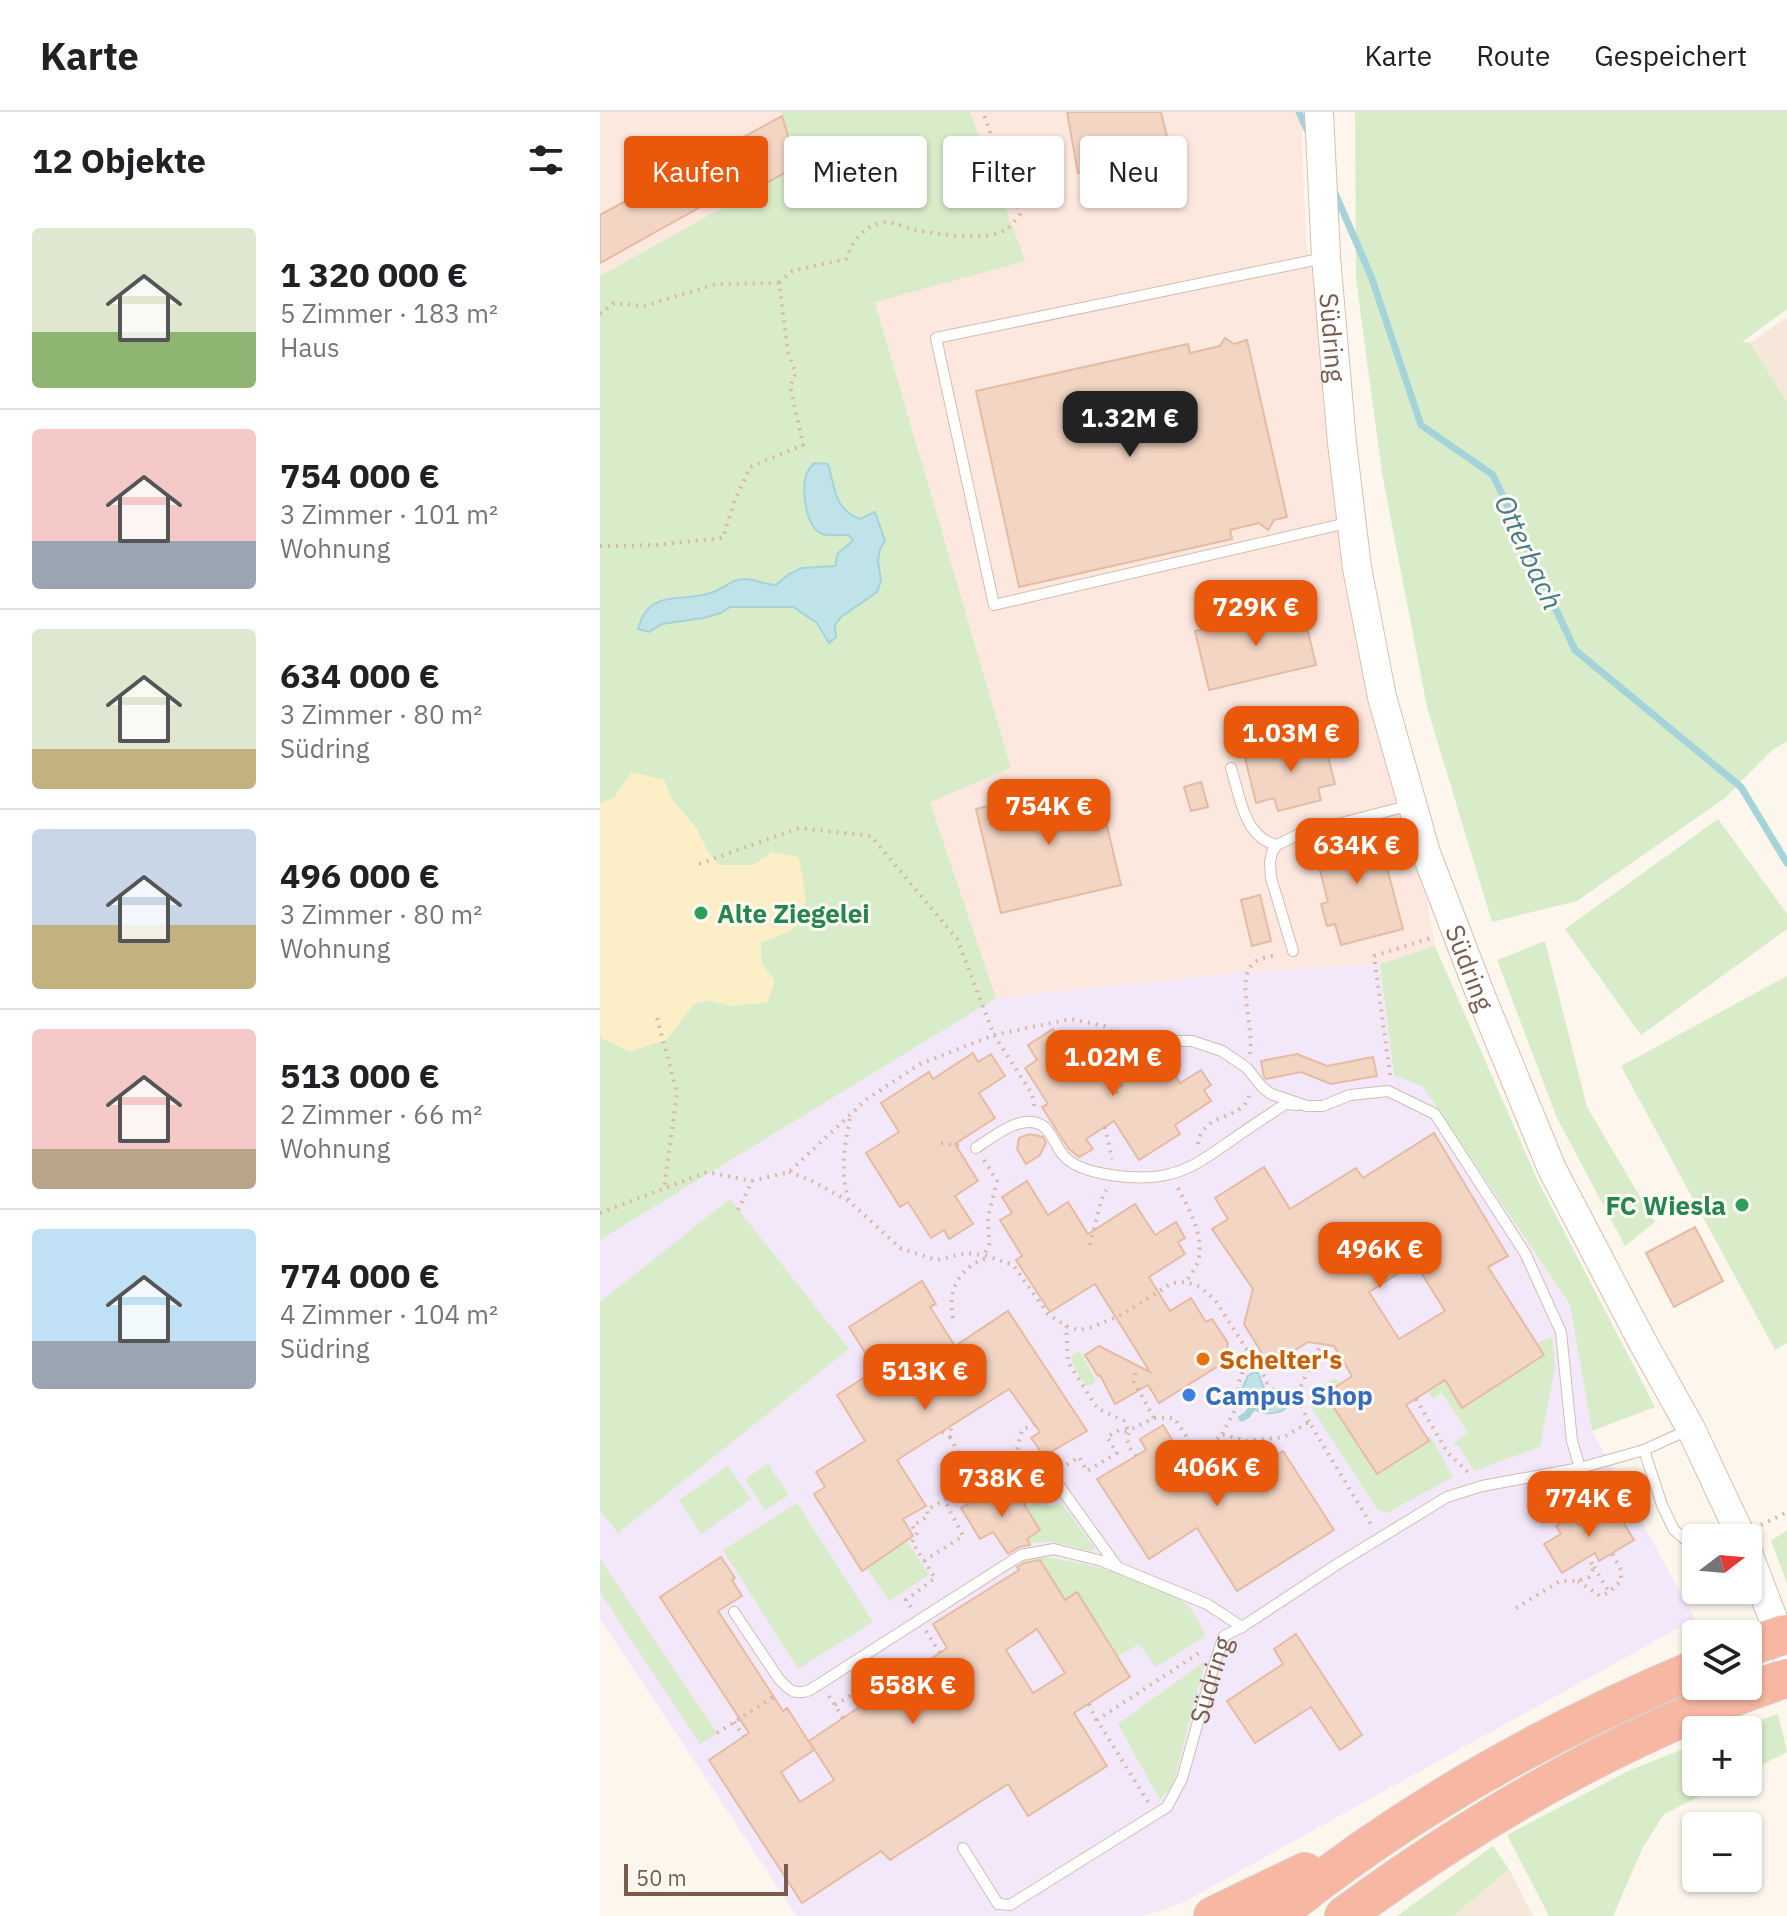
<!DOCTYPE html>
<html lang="de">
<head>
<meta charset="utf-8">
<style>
  :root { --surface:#fff; --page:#f6f6f6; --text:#202124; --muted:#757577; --line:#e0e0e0; --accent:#ea580c }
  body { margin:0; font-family:"IBM Plex Sans",sans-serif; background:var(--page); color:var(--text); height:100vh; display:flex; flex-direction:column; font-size:30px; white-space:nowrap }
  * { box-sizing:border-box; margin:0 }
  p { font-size:26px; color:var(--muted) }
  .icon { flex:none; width:44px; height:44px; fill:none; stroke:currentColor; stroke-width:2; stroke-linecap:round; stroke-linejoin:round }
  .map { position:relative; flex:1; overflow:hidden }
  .panel { display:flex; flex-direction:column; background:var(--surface); width:600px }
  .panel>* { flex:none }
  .guide { position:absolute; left:24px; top:24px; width:760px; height:72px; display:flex; gap:16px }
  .needle { width:52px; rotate:74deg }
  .controls { position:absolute; left:1082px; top:1412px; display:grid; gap:16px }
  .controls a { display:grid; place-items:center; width:80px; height:80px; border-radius:8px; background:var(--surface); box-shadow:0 2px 6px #0004; font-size:40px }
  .scale { position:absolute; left:24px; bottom:20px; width:164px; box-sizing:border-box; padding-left:8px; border:4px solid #7a5c4d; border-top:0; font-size:22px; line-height:28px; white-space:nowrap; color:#7a5c4d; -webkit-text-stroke:6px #fffaf3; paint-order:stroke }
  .price { position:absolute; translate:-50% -68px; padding:0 18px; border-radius:16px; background:var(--accent); color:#fff; font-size:26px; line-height:52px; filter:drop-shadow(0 2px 4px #0008) }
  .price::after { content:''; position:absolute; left:50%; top:48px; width:24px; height:18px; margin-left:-12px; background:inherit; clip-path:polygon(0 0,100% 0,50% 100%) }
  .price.active { background:#222; color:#fff }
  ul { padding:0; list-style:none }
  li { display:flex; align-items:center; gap:24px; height:200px; padding:0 32px }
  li+li { border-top:2px solid var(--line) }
  li span { display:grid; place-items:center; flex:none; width:224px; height:160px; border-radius:8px; color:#555 }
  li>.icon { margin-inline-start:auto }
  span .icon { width:96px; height:96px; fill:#fffc; stroke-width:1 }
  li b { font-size:34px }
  h2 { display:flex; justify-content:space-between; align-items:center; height:96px; padding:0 32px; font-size:34px }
  .chip { padding:0 28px; border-radius:8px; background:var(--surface); box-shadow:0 2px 6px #0004; font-size:28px; line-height:72px }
  .chip.active { background:var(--accent); color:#fff }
  header { display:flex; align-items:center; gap:48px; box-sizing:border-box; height:112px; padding:0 40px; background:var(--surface); border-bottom:2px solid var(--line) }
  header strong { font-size:38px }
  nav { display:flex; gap:44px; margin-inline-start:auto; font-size:28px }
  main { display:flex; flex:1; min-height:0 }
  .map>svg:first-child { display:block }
  .residential { fill:#f5e8da }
  .commercial { fill:#fde8e0 }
  .education { fill:#f3e8fa }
  .green { fill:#d8ecc9; fill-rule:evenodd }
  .sand { fill:#fcefc7 }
  .water { fill:#bfe3e8; stroke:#a5d3da; stroke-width:2 }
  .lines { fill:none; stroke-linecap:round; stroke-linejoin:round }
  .stream { stroke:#a5d3da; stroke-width:7 }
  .building { fill:#f3d5c3; stroke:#e6bba3; stroke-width:2; fill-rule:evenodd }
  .lane-casing { stroke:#d1beb0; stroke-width:12 }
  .secondary-casing { stroke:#d6c0b0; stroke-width:30 }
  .highway-casing { stroke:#dad1cd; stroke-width:40 }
  .path { stroke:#d9b8a5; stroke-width:4; stroke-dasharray:2 6; stroke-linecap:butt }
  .lane { stroke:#fff; stroke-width:10 }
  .secondary { stroke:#fff; stroke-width:28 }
  .highway { stroke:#f7b7a3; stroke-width:38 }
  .highway-bridge-casing { stroke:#dad1cd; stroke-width:40; stroke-linecap:butt }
  .highway-bridge { stroke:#f7b7a3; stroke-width:38 }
  .leisure-dot { fill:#2e9e5b; stroke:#fffaf3; stroke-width:3 }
  .food-dot { fill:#e8710a; stroke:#fffaf3; stroke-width:3 }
  .shop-dot { fill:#3f7fe0; stroke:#fffaf3; stroke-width:3 }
  .labels { text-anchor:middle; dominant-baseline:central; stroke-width:6; stroke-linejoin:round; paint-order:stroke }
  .street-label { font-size:26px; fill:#7a5c4d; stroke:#fffaf3 }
  .leisure-label { font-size:26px; font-weight:bold; fill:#27864d; stroke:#fffaf3; text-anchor:start }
  .food-label { font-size:26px; font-weight:bold; fill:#c56008; stroke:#fffaf3; text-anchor:start }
  .shop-label { font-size:26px; font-weight:bold; fill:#366cbe; stroke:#fffaf3; text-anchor:start }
  .water-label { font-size:28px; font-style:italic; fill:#437c86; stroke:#fffaf3 }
</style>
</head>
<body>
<header>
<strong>Karte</strong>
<nav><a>Karte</a><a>Route</a><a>Gespeichert</a></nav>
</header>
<main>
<section class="panel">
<h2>12 Objekte<svg class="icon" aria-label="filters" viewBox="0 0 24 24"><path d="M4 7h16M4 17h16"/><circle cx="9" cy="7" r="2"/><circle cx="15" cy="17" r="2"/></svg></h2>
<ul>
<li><span style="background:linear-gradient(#dfe7d0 65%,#8fb573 0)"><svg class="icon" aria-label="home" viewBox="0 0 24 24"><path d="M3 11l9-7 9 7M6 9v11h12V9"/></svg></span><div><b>1 320 000 €</b><p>5 Zimmer · 183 m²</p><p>Haus</p></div></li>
<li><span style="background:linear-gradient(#f6c9c9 70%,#9aa5b1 0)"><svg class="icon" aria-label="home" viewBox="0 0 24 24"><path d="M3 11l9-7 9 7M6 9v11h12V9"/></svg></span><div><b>754 000 €</b><p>3 Zimmer · 101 m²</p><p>Wohnung</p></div></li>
<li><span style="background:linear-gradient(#dfe7d0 75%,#c2b280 0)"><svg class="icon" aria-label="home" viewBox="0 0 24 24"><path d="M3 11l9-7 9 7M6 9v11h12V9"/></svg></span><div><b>634 000 €</b><p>3 Zimmer · 80 m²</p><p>Südring</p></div></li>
<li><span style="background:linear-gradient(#c9d6e8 60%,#c2b280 0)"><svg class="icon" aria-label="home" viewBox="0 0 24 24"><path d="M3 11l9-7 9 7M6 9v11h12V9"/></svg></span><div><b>496 000 €</b><p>3 Zimmer · 80 m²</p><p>Wohnung</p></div></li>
<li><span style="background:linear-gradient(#f6c9c9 75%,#b9a48a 0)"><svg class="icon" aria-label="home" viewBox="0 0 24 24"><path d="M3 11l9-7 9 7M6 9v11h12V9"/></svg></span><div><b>513 000 €</b><p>2 Zimmer · 66 m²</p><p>Wohnung</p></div></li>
<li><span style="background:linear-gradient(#bfe0f5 70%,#9aa5b1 0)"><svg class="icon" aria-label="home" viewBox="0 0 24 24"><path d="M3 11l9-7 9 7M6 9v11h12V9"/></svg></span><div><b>774 000 €</b><p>4 Zimmer · 104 m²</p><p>Südring</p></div></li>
</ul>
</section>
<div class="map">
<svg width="1187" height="1804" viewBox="0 0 1187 1804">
  <rect width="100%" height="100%" fill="#fdf6ec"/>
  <g class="residential">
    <path d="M1187,205V290L1150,231Z"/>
    <path d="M909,1757L933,1804H853Z"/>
  </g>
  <g class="commercial">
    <path d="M0,0H181L197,54L0,164Z"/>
    <path d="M370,0H701L706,129L835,834L780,852L646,860L396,886L330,689L411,656L275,189L424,149Z"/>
  </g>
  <path class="education" d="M780,852L794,963L823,975L970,1194L992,1319L1095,1507L582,1791L543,1804H197L0,1507V1128L396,886L646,860Z"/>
  <g class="green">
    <path d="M181,0H370L425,149L275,190L411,656L330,690L396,886L0,1128V921L2,926L66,928L94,892L109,888L130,894L175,869L162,852L160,830L179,824L172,740L154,753H119L107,739L97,717L72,687L32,660L14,686L0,691V164L197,54ZM231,361C231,380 241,400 259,407L275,400L285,429L280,437L278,449L281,469L277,480L241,505L225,526L217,511L193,495H130L121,501L103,506L62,512L78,485C90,483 105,484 116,479C125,475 129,469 139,468C152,466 163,473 176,473L189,462L202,456L235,455L243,435L253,430L249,423C241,423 229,424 222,421C206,415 205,389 204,374Z"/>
    <path d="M755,0H1187V197L1142,230L1150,231L1187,290V629L1171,639L1125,686L977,789L892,810L827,595L782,361L756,167Z"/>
    <path d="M1118,707L1187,802V817L1041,923L965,817Z"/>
    <path d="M945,829L987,995L1055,1110L1025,1134L957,1006L897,848Z"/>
    <path d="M835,834L937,1067L1055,1295L992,1319L970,1193L823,975L794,963L780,852Z"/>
    <path d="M1187,864V1231L1175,1238L1021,954Z"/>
    <path d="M130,1087L249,1237L18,1421L0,1398V1190Z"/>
    <path d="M952,1225L955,1254L940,1335L874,1359L858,1333L855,1334L854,1331L868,1321L842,1281L833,1287L828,1279L845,1268L863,1296L944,1244L937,1231Z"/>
    <path d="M479,1239L483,1245L496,1269L492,1273H485L472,1251L471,1244Z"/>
    <path d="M735,1266L740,1272L725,1282L777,1362L828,1330L826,1326L830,1324L853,1365L787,1401L777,1397L710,1293L713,1280Z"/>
    <path d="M168,1352L189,1383L165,1398L145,1367Z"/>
    <path d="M128,1354L151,1387L101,1422L79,1388Z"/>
    <path d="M444,1386L449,1395L461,1391L495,1436L491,1439C460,1432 442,1422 413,1439L411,1437L440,1418L426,1395Z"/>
    <path d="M197,1391L273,1510L198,1557L123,1438Z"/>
    <path d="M1187,1418V1471L1171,1429Z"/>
    <path d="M307,1429L329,1463L289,1489L267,1456Z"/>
    <path d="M446,1445C489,1452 548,1465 583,1490C593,1496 599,1511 605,1521L604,1525L556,1555L539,1532L517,1545L477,1481L465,1488L442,1451L426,1460L420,1451L423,1448Z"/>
    <path d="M0,1447L117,1621L100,1632L0,1480Z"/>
    <path d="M605,1549L573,1673L560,1688L518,1612Z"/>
    <path d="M1178,1602L1187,1640L1148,1660V1618H1133Z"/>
    <path d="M1096,1632V1670H1128L1064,1702L1042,1737L1013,1804H949L907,1723L1028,1659Z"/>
    <path d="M893,1734L909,1757L853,1804H797Z"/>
  </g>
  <path class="sand" d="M32,660L64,668L72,687L97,717L107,739L119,753H154L172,740L199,745L206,787L196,815L179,824L160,830L162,852L175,869L167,891L130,894L109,888L94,892L66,928L30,940L2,926L0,921V691L14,686Z"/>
  <g class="water">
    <path d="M214,351L228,352C235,374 233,397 260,407L275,400L285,429L280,437L278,449L281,469L277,480L241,505L235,513L236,525L229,531L217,511L193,495H130L121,501L103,506L62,512L49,520L38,517C50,473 85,493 116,479C127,474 132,467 145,467C156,467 164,473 176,473L189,462L202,456L235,454L238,441L253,429L249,423C241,423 229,424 222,422C205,414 201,377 207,361C208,357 211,355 214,351Z"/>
    <path d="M654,1260L658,1261C666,1280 661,1281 684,1285L686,1294L685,1297C673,1304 660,1302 649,1294L643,1275L648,1264Z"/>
  </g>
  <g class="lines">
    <g class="stream">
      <path d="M699,0L710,24"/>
      <path d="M734,79L771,164L821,313L893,363L975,538L1141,675L1187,751"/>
      <path d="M642,1306L647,1303L652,1296"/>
    </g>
  </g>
  <g class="building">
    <path d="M467,0H561L567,25L537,31L540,51L478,61Z"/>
    <path d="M182,4L197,54L137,87L131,78L0,151V103Z"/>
    <path d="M625,226L634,232L647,228L687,405L674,408L668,418L659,411L630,418L632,427L419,475L376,279L588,232L590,241L620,234Z"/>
    <path d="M702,494L716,553L609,578L595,519Z"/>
    <path d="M723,626L735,672L718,676L721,688L678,699L674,686L656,691L645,646Z"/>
    <path d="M496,668L521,773L401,801L376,697Z"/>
    <path d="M601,670L608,695L591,699L584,675Z"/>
    <path d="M776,714L803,817L741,833L735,812L727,814L721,792L728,790L713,731Z"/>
    <path d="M660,783L671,829L652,834L641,788Z"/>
    <path d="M453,917L474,950L494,938L514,969L562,942L580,971L601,958L611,973L604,978L611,989L575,1013L580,1022L539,1048L514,1009L486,1027L493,1037L479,1045L468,1036L442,995L448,992L425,956L437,948L428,933Z"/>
    <path d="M373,941L378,950L391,942L405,964L379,981L395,1006L355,1032L378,1069L355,1084L373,1112L349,1127L344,1118L331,1126L308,1090L300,1095L266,1041L299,1020L281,991L329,960L333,967Z"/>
    <path d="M697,942L727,954L773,945L777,964L731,972L701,960L666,967L664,965L661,949Z"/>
    <path d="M834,1021L908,1144L888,1155L944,1243L862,1296L845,1268L806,1293L829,1329L777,1362L725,1282L752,1264L734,1234L708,1230L670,1254L644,1212L653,1177L612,1117L628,1107L615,1086L664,1055L690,1097L756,1056L763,1066ZM815,1151L845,1199L799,1227L769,1180Z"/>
    <path d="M429,1022L443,1025L446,1031L440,1043L426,1052L417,1037L419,1026Z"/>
    <path d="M427,1069L448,1103L468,1090L488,1122L535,1092L555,1123L576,1110L585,1126L578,1130L585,1142L549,1165L570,1199L591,1186L606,1210L612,1207L628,1231L623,1251L559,1291L548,1273L515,1292L500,1263L498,1264L485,1243L499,1234L550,1260L495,1172L450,1200L416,1148L422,1144L400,1108L412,1101L402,1085Z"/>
    <path d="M1095,1115L1123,1169L1074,1195L1046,1141Z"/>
    <path d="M322,1169L336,1192L330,1195L355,1234L408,1199L487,1319L444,1344L431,1326L440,1320L409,1277L297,1348L326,1394L303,1407L313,1424L262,1459L214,1382L225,1375L216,1360L265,1329L237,1283L276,1258L249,1215Z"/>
    <path d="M563,1313L592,1360L614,1364L646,1344L654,1357L683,1339L734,1418L637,1479L597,1416L549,1447L497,1367L546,1338L540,1327Z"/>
    <path d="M392,1377L399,1388L415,1378L440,1418L427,1427L430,1433L419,1435L408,1442L393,1420L380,1427L361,1396Z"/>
    <path d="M1013,1393L1034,1428L999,1449L995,1441L962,1461L944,1432L961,1422L956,1414L972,1404L979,1414Z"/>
    <path d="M121,1445L135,1466L132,1468L142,1484L118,1499L183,1599L187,1596L214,1638L181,1660L200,1690L234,1668L209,1629L347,1536L333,1512L419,1458L417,1455L424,1451L440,1448L465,1488L477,1480L530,1565L474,1601L507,1654L428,1704L408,1672L290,1748L281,1739L202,1791L109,1648L149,1621L60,1485ZM437,1517L465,1561L433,1581L406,1538Z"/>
    <path d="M696,1522L762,1623L740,1638L711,1595L655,1631L627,1589L683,1552L674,1537Z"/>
  </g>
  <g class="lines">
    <defs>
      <g id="lane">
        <path d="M724,146L336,226L394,493L751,410"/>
        <path d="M631,656C640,684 644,726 677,733"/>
        <path d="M693,839L671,766L670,751L672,740L677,733L699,722L811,693"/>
        <path d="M538,947L569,929H592L622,939L647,956L662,975L671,982L707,994H723L750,983L788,979L835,1002L925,1141L961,1220L972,1329L980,1356"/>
        <path d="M376,1036C393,1025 422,1000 443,1014C452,1020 456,1036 464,1044C483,1065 544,1069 570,1062C592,1057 610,1043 629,1030C647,1017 666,1005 685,992L698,993"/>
        <path d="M1044,1338L1062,1393L1074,1418L1096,1437"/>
        <path d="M426,1355L460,1375L516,1453"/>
        <path d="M134,1500L179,1567C189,1578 195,1584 210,1578L421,1443L454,1437L502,1449L607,1492L642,1515"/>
        <path id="s1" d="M363,1736L398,1792L410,1793L567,1695L582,1667L613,1556L624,1524L642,1515L739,1451L847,1385L882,1374L980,1356L1044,1338L1088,1318"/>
      </g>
      <g id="secondary">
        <path id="s2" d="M719,0L726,145L742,331L757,456L782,585L826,741L881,884L952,1057L1042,1229L1091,1317L1142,1426"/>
        <path d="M1148,1441L1187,1543"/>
      </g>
      <g id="highway">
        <path d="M613,1804L705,1760"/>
        <path d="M675,1804C803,1700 945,1620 1096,1557"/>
        <path d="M744,1804C879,1705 1027,1619 1187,1566"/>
      </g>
    </defs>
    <use href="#lane" class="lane-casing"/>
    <use href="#secondary" class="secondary-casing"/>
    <use href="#highway" class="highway-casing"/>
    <g class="path">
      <path d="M0,202L14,191L44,194L116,172L179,171"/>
      <path d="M0,434L55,433L123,426L134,390L150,355L203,333L190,274L196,261L188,241L179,171L192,159L246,147C252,129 268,107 291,111C299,112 307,116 315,118C339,122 388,131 408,116C412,113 417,106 420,102L383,0"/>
      <path d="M99,752L199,716L271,724L357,827L394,923L432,982L435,997"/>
      <path d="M57,906L77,981L64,1077"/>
      <path d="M650,942C654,918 639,874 649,857C655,846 667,845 677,843"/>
      <path d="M790,963L774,844L834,825"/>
      <path d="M516,981L531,958"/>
      <path d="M505,1015L512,1047"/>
      <path d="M341,1031L362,1034"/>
      <path d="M598,1032C603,999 642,1009 649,984"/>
      <path d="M384,1048L397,1069L388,1105L389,1133L384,1143"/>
      <path d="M189,1060L214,1070L250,1090L300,1136L336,1148L367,1141L384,1143L413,1153L448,1202L466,1214L478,1218L493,1215L523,1202L572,1171L586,1170L600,1175L615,1188L649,1241L659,1253L667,1271L673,1278L696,1284"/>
      <path d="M578,1076C590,1099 606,1126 597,1152C595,1158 589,1164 586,1170"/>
      <path d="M249,1088C239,1060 245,1030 251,1002"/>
      <path d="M138,1098L152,1069L189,1060L267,987L320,952L394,923L471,907L504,914L527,929L530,934"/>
      <path d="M0,1101L107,1060L152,1069"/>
      <path d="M490,1133L501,1089L506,1078"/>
      <path d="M353,1206C347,1178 360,1154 388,1146"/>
      <path d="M535,1261L534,1270L554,1306"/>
      <path d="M816,1287L848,1341L868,1360"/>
      <path d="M709,1310L696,1284L721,1232"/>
      <path d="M342,1320L350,1325L351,1314"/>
      <path d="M622,1322L635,1298L639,1270L649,1241"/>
      <path d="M350,1325L374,1370"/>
      <path d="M536,1344L529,1335L527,1325L530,1318L554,1306H574L600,1344L602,1362"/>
      <path d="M600,1344L622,1322L646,1329L684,1325L709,1310L772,1414"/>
      <path d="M415,1345L422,1318L434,1312"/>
      <path d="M460,1357L479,1345L487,1359L517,1341L507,1325L519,1318L529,1320L524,1309L497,1296L468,1250L466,1214"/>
      <path d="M424,1392L442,1380"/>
      <path d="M1161,1413L1187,1400"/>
      <path d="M324,1449L363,1424L344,1387"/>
      <path d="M994,1455L1009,1480"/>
      <path d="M978,1469L1000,1484L1009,1480L1021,1469V1458L1012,1441"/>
      <path d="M311,1495L306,1488L335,1466L312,1430L317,1421L312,1414L328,1404L327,1398L413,1348"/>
      <path d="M916,1496L960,1469H978L989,1465L994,1455L988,1445"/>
      <path d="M326,1519L340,1541"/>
      <path d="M229,1584L243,1606"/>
      <path d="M489,1592L496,1608"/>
      <path d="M235,1593L255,1581L263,1592"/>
      <path d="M134,1610L144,1625"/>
      <path d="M117,1621L175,1584"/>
      <path d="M548,1690L497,1608L602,1539"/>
    </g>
    <use href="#lane" class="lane"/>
    <use href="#secondary" class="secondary"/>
    <use href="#highway" class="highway"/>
    <defs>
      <path id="highway-bridge" d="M1148,1535L1187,1522"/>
    </defs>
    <use href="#highway-bridge" class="highway-bridge-casing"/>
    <use href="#highway-bridge" class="highway-bridge"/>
  </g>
  <g class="leisure-dot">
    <circle cx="101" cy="801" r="8"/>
    <circle cx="1142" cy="1093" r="8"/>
  </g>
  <circle class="food-dot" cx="603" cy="1247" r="8"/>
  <circle class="shop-dot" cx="589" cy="1283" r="8"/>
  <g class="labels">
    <g class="street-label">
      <text stroke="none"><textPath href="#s2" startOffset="226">Südring</textPath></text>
      <text stroke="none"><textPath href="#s2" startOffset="874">Südring</textPath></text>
      <text stroke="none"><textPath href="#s1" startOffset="398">Südring</textPath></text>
    </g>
    <g class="leisure-label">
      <text x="117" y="801">Alte Ziegelei</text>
      <text x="1126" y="1093" text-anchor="end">FC Wiesla</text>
    </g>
    <g class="food-label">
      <text x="619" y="1247">Schelter's</text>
    </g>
    <g class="shop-label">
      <text x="605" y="1283">Campus Shop</text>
    </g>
    <g class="water-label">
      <text transform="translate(929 440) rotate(65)">Otterbach</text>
    </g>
  </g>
</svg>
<div class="controls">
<a><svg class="needle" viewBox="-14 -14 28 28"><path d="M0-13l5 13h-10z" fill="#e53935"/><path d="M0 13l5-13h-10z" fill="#757577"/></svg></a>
<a><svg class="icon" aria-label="layers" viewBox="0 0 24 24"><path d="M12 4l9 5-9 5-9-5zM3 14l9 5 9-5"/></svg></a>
<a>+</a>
<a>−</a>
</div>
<div class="scale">50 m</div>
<b class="price active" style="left:530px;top:347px">1.32M €</b>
<b class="price" style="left:656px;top:536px">729K €</b>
<b class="price" style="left:691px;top:662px">1.03M €</b>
<b class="price" style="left:449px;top:735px">754K €</b>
<b class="price" style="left:757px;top:774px">634K €</b>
<b class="price" style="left:513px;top:986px">1.02M €</b>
<b class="price" style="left:780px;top:1178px">496K €</b>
<b class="price" style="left:325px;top:1300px">513K €</b>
<b class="price" style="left:617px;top:1396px">406K €</b>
<b class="price" style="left:402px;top:1407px">738K €</b>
<b class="price" style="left:989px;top:1427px">774K €</b>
<b class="price" style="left:313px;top:1614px">558K €</b>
<div class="guide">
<a class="chip active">Kaufen</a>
<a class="chip">Mieten</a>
<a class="chip">Filter</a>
<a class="chip">Neu</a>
</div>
</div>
</main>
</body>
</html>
